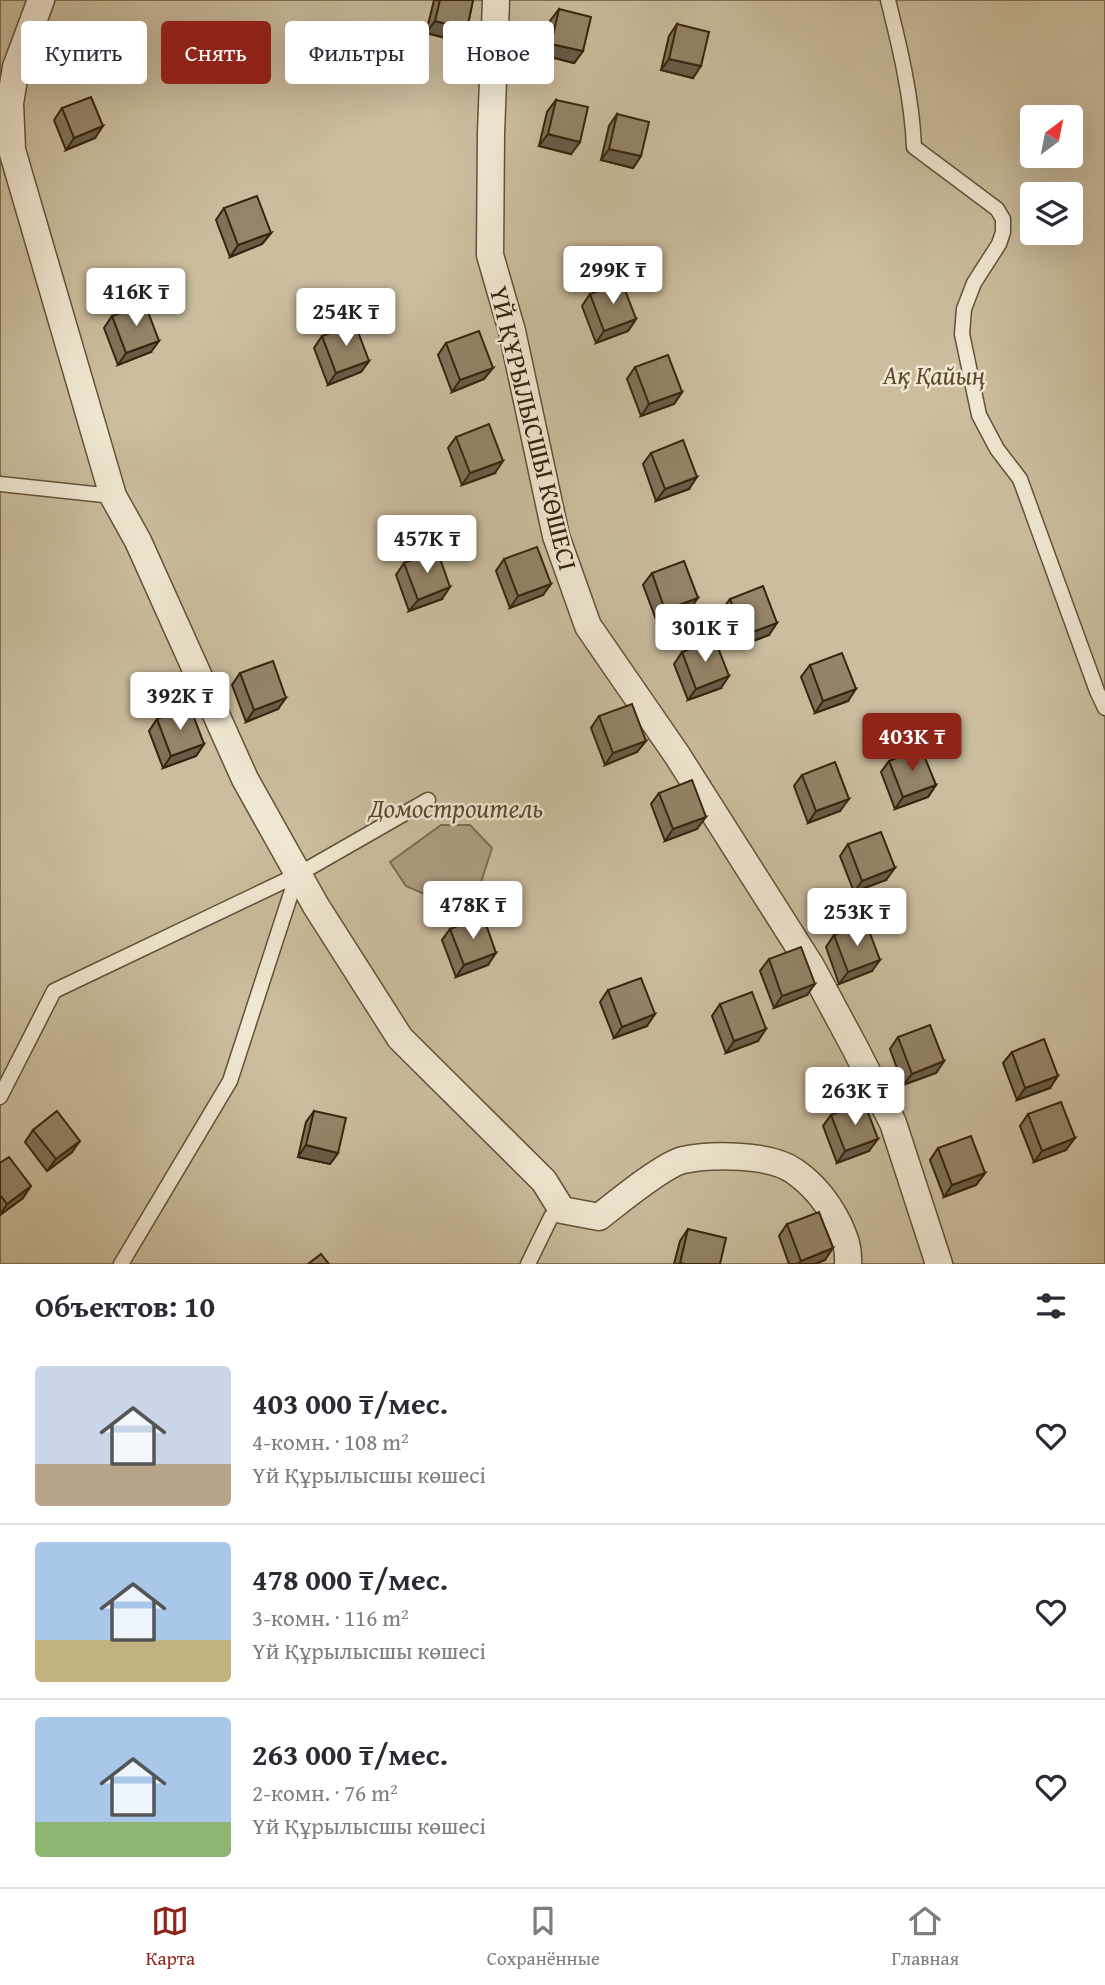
<!DOCTYPE html>
<html lang="ru">
<head>
<meta charset="utf-8">
<style>
  :root { --surface:#fff; --page:#f2f2f3; --text:#2b2b33; --muted:#7c7c81; --line:#e1e1e2; --accent:#8f2418 }
  body { margin:0; font-family:"Gentium Book Plus",serif; background:var(--page); color:var(--text); height:100vh; display:flex; flex-direction:column; font-size:26px; white-space:nowrap }
  * { box-sizing:border-box; margin:0 }
  p { font-size:23px; color:var(--muted) }
  .icon { flex:none; width:38px; height:38px; fill:none; stroke:currentColor; stroke-width:2; stroke-linecap:round; stroke-linejoin:round }
  .map { position:relative; height:1264px; overflow:hidden }
  .sheet { display:flex; flex-direction:column; background:var(--surface); flex:1 }
  .sheet>* { flex:none }
  .hud { position:absolute; left:21px; top:21px; width:700px; height:63px; display:flex; gap:14px }
  .needle { width:46px; rotate:32deg }
  .fabs { position:absolute; left:1020px; top:105px; display:grid; gap:14px }
  .fabs a { display:grid; place-items:center; width:63px; height:63px; border-radius:7px; background:var(--surface); box-shadow:0 7px 28px #0002; font-size:35px }
  .price { position:absolute; translate:-50% -60px; padding:0 16px; border-radius:7px; background:#fff; color:#222; font-size:23px; line-height:46px; filter:drop-shadow(0 2px 4px #0008) }
  .price::after { content:''; position:absolute; left:50%; top:42px; width:21px; height:16px; margin-left:-10px; background:inherit; clip-path:polygon(0 0,100% 0,50% 100%) }
  .price.selected { background:var(--accent); color:#fff }
  ul { padding:0; list-style:none }
  li { display:flex; align-items:center; gap:21px; height:175px; padding:0 35px }
  li+li { border-top:2px solid var(--line) }
  li span { display:grid; place-items:center; flex:none; width:196px; height:140px; border-radius:7px; color:#555 }
  li>.icon { margin-inline-start:auto }
  span .icon { width:84px; height:84px; fill:#fffc; stroke-width:1 }
  li b { font-size:30px }
  h2 { display:flex; justify-content:space-between; align-items:center; height:84px; padding:0 35px; font-size:30px }
  .chip { padding:0 24px; border-radius:7px; background:var(--surface); box-shadow:0 7px 28px #0002; font-size:24px; line-height:63px }
  .chip.selected { background:var(--accent); color:#fff }
  .tabs { display:flex; justify-content:space-around; align-items:center; height:98px; border-top:2px solid var(--line); background:var(--surface); font-size:19px; color:var(--muted) }
  .tabs a { display:grid; justify-items:center; gap:4px }
  .tabs .selected { color:var(--accent) }
  .map>svg:first-child { display:block }
  .green { fill:#cbbd9e; stroke:#817055; stroke-width:2; fill-rule:evenodd }
  .water { fill:#ac9d80; stroke:#7d6d52; stroke-width:2 }
  .lines { fill:none; stroke-linecap:round; stroke-linejoin:round }
  .lane-casing { stroke:#645238; stroke-width:17 }
  .street-casing { stroke:#645238; stroke-width:29 }
  .lane { stroke:#f1e8d3; stroke-width:14 }
  .street { stroke:#f1e8d3; stroke-width:26 }
  .wall { fill:#7f7259; stroke:#37240c; stroke-width:2 }
  .shaded-wall { fill:#685c49; stroke:#37240c; stroke-width:2 }
  .building { fill:#948468; stroke:#37240c; stroke-width:2 }
  .labels { text-anchor:middle; dominant-baseline:central; stroke-width:5; stroke-linejoin:round; paint-order:stroke }
  .park-label { font-size:26px; font-style:italic; fill:#5c4a30; stroke:#f1e8d3 }
  .street-label { font-size:26px; fill:#37240c; stroke:#f1e8d3 }
</style>
</head>
<body>
<div class="map">
<svg width="1105" height="1264" viewBox="0 0 1105 1264">
  <rect width="100%" height="100%" fill="#e9dcbc"/>
  <filter id="stains"><feTurbulence type="fractalNoise" baseFrequency=".00286" numOctaves="4"/><feColorMatrix values="0 0 0 0 .2 0 0 0 0 .09 0 0 0 0 .02 0 0 0 .5 -.17"/></filter>
  <radialGradient id="worn" r=".72"><stop offset=".6" stop-color="#630" stop-opacity="0"/><stop offset="1" stop-color="#630" stop-opacity=".3"/></radialGradient>
  <path class="green" d="M0,0H1105V1264H0ZM1032,117H1071V156H1032ZM1032,194H1071V233H1032Z"/>
  <path class="water" d="M441,825H470L492,848L480,885L447,904L406,886L390,862Z"/>
  <g class="lines">
    <defs>
      <g id="lane">
        <path d="M888,0C900,48 912,98 914,147L997,209L1003,219V232L999,244L974,283L964,309L962,334L979,415L997,449L1020,479L1097,691L1105,708"/>
        <path d="M0,484L113,496"/>
        <path d="M0,1097L54,991L297,875L428,800"/>
        <path d="M121,1264L230,1081L297,875"/>
        <path d="M528,1264L551,1217L562,1210"/>
      </g>
      <g id="street">
        <path d="M41,0L16,67L10,103L12,150L113,496L138,541L245,779L316,906L400,1038L544,1181L562,1210L599,1217C617,1203 663,1165 683,1160C712,1154 770,1154 794,1171C813,1184 828,1203 838,1223C845,1238 849,1248 848,1264"/>
        <path d="M496,0L491,133L490,255L512,331L556,536L588,626L677,755L811,966L855,1048L893,1123L939,1264"/>
      </g>
    </defs>
    <use href="#lane" class="lane-casing"/>
    <use href="#street" class="street-casing"/>
    <use href="#lane" class="lane"/>
    <use href="#street" class="street"/>
  </g>
  <g class="wall">
    <path d="M434,0H473L467,29L458,41L426,33Z"/>
    <path d="M559,9L583,51L574,63L543,55L550,21Z"/>
    <path d="M677,24L693,78L661,70L669,36Z"/>
    <path d="M556,100L571,154L539,146L547,112Z"/>
    <path d="M62,108L95,138L66,150L54,120Z"/>
    <path d="M617,114L641,156L633,168L601,160L609,126Z"/>
    <path d="M224,208L271,233L262,244L230,257L216,220Z"/>
    <path d="M590,294L636,319L628,331L596,343L582,306Z"/>
    <path d="M112,316L151,352L118,365L104,328Z"/>
    <path d="M322,336L369,361L361,372L328,385L314,348Z"/>
    <path d="M446,343L484,379L452,392L438,355Z"/>
    <path d="M635,367L682,392L674,404L641,416L627,379Z"/>
    <path d="M456,437L495,473L462,485L448,448Z"/>
    <path d="M651,453L689,489L656,501L643,464Z"/>
    <path d="M504,559L543,595L510,608L496,571Z"/>
    <path d="M404,563L442,599L409,611L396,575Z"/>
    <path d="M652,573L690,609L657,622L643,585Z"/>
    <path d="M730,599L769,635L736,647L722,610Z"/>
    <path d="M682,652L721,688L688,700L674,664Z"/>
    <path d="M810,665L848,701L815,713L801,677Z"/>
    <path d="M240,673L278,709L246,722L232,685Z"/>
    <path d="M599,716L637,752L605,765L591,728Z"/>
    <path d="M157,719L204,744L196,756L163,768L149,731Z"/>
    <path d="M889,761L936,785L928,797L895,809L881,772Z"/>
    <path d="M802,775L840,811L808,823L794,786Z"/>
    <path d="M659,793L697,829L665,841L651,804Z"/>
    <path d="M848,844L886,880L854,892L840,856Z"/>
    <path d="M450,929L488,965L456,977L442,940Z"/>
    <path d="M834,935L872,971L839,984L826,947Z"/>
    <path d="M769,959L807,995L774,1008L760,971Z"/>
    <path d="M608,990L647,1026L614,1038L600,1002Z"/>
    <path d="M720,1004L758,1041L726,1053L712,1016Z"/>
    <path d="M898,1037L944,1061L936,1073L903,1085L890,1049Z"/>
    <path d="M1012,1052L1050,1088L1017,1100L1003,1063Z"/>
    <path d="M314,1111L338,1153L330,1164L298,1157L306,1122Z"/>
    <path d="M1028,1114L1066,1150L1034,1162L1020,1126Z"/>
    <path d="M831,1115L869,1151L837,1163L823,1126Z"/>
    <path d="M33,1130L72,1152L47,1171L25,1142Z"/>
    <path d="M938,1148L985,1173L976,1185L944,1197L930,1160Z"/>
    <path d="M0,1163L23,1198L0,1215Z"/>
    <path d="M787,1224L825,1260L815,1264H789L779,1236Z"/>
    <path d="M688,1229L720,1264H674L680,1241Z"/>
  </g>
  <g class="shaded-wall">
    <path d="M435,21L467,29L458,41L426,33Z"/>
    <path d="M551,44L583,51L574,63L543,55Z"/>
    <path d="M669,59L701,66L693,78L661,70Z"/>
    <path d="M103,126L95,138L66,150L74,138Z"/>
    <path d="M548,134L580,142L571,154L539,146Z"/>
    <path d="M609,149L641,156L633,168L601,160Z"/>
    <path d="M271,233L262,244L230,257L238,245Z"/>
    <path d="M636,319L628,331L596,343L604,331Z"/>
    <path d="M159,341L151,352L118,365L126,353Z"/>
    <path d="M369,361L361,372L328,385L336,373Z"/>
    <path d="M493,368L484,379L452,392L460,380Z"/>
    <path d="M682,392L674,404L641,416L649,404Z"/>
    <path d="M503,461L495,473L462,485L470,473Z"/>
    <path d="M697,477L689,489L656,501L665,489Z"/>
    <path d="M551,584L543,595L510,608L518,596Z"/>
    <path d="M450,587L442,599L409,611L418,600Z"/>
    <path d="M698,598L690,609L657,622L665,610Z"/>
    <path d="M777,623L769,635L736,647L744,635Z"/>
    <path d="M729,676L721,688L688,700L696,689Z"/>
    <path d="M856,689L848,701L815,713L823,701Z"/>
    <path d="M286,698L278,709L246,722L254,710Z"/>
    <path d="M646,741L637,752L605,765L613,753Z"/>
    <path d="M204,744L196,756L163,768L171,756Z"/>
    <path d="M936,785L928,797L895,809L903,797Z"/>
    <path d="M849,799L840,811L808,823L816,811Z"/>
    <path d="M706,817L697,829L665,841L673,829Z"/>
    <path d="M895,868L886,880L854,892L862,881Z"/>
    <path d="M496,953L488,965L456,977L464,965Z"/>
    <path d="M880,960L872,971L839,984L848,972Z"/>
    <path d="M815,984L807,995L774,1008L782,996Z"/>
    <path d="M655,1014L647,1026L614,1038L622,1027Z"/>
    <path d="M766,1029L758,1041L726,1053L734,1041Z"/>
    <path d="M944,1061L936,1073L903,1085L912,1074Z"/>
    <path d="M1058,1076L1050,1088L1017,1100L1025,1088Z"/>
    <path d="M1075,1138L1066,1150L1034,1162L1042,1151Z"/>
    <path d="M878,1139L869,1151L837,1163L845,1151Z"/>
    <path d="M80,1141L72,1152L47,1171L56,1159Z"/>
    <path d="M306,1145L338,1153L330,1164L298,1157Z"/>
    <path d="M985,1173L976,1185L944,1197L952,1185Z"/>
    <path d="M31,1186L23,1198L0,1215L7,1204Z"/>
    <path d="M833,1248L825,1260L815,1264H798L801,1261Z"/>
  </g>
  <g class="building">
    <path d="M440,0H473L467,29L435,21Z"/>
    <path d="M559,9L591,17L583,51L551,44Z"/>
    <path d="M677,24L709,32L701,66L669,59Z"/>
    <path d="M91,97L103,126L74,138L62,108Z"/>
    <path d="M556,100L588,107L580,142L548,134Z"/>
    <path d="M617,114L649,122L641,156L609,149Z"/>
    <path d="M257,196L271,233L238,245L224,208Z"/>
    <path d="M622,282L636,319L604,331L590,294Z"/>
    <path d="M145,304L159,341L126,353L112,316Z"/>
    <path d="M355,324L369,361L336,373L322,336Z"/>
    <path d="M479,331L493,368L460,380L446,343Z"/>
    <path d="M668,355L682,392L649,404L635,367Z"/>
    <path d="M489,424L503,461L470,473L456,437Z"/>
    <path d="M683,440L697,477L665,489L651,453Z"/>
    <path d="M537,547L551,584L518,596L504,559Z"/>
    <path d="M437,550L450,587L418,600L404,563Z"/>
    <path d="M684,561L698,598L665,610L652,573Z"/>
    <path d="M763,586L777,623L744,635L730,599Z"/>
    <path d="M715,640L729,676L696,689L682,652Z"/>
    <path d="M842,653L856,689L823,701L810,665Z"/>
    <path d="M273,661L286,698L254,710L240,673Z"/>
    <path d="M632,704L646,741L613,753L599,716Z"/>
    <path d="M190,707L204,744L171,756L157,719Z"/>
    <path d="M921,748L936,785L903,797L889,761Z"/>
    <path d="M835,762L849,799L816,811L802,775Z"/>
    <path d="M692,780L706,817L673,829L659,793Z"/>
    <path d="M881,832L895,868L862,881L848,844Z"/>
    <path d="M483,916L496,953L464,965L450,929Z"/>
    <path d="M866,923L880,960L848,972L834,935Z"/>
    <path d="M801,947L815,984L782,996L769,959Z"/>
    <path d="M641,978L655,1014L622,1027L608,990Z"/>
    <path d="M752,992L766,1029L734,1041L720,1004Z"/>
    <path d="M930,1025L944,1061L912,1074L898,1037Z"/>
    <path d="M1044,1039L1058,1076L1025,1088L1012,1052Z"/>
    <path d="M864,1102L878,1139L845,1151L831,1115Z"/>
    <path d="M1061,1102L1075,1138L1042,1151L1028,1114Z"/>
    <path d="M57,1111L80,1141L56,1159L33,1130Z"/>
    <path d="M314,1111L346,1118L338,1153L306,1145Z"/>
    <path d="M971,1136L985,1173L952,1185L938,1148Z"/>
    <path d="M9,1157L31,1186L7,1204L0,1195V1163Z"/>
    <path d="M819,1212L833,1248L801,1261L787,1224Z"/>
    <path d="M688,1229L726,1238L720,1264H685L680,1263Z"/>
    <path d="M321,1254L329,1264H308Z"/>
  </g>
  <g class="labels">
    <g class="park-label">
      <text x="934" y="374">Ақ Қайың</text>
      <text x="456" y="807">Домостроитель</text>
    </g>
    <g class="street-label">
      <text transform="translate(534 428) rotate(76)">ҮЙ ҚҰРЫЛЫСШЫ КӨШЕСІ</text>
    </g>
  </g>
  <rect width="100%" height="100%" filter="url(#stains)"/>
  <rect width="100%" height="100%" fill="url(#worn)"/>
</svg>
<div class="fabs">
<a><svg class="needle" viewBox="-14 -14 28 28"><path d="M0-13l5 13h-10z" fill="#e53935"/><path d="M0 13l5-13h-10z" fill="#7c7c81"/></svg></a>
<a><svg class="icon" aria-label="layers" viewBox="0 0 24 24"><path d="M12 4l9 5-9 5-9-5zM3 14l9 5 9-5"/></svg></a>
</div>
<b class="price" style="left:613px;top:306px">299K ₸</b>
<b class="price" style="left:136px;top:328px">416K ₸</b>
<b class="price" style="left:346px;top:348px">254K ₸</b>
<b class="price" style="left:427px;top:575px">457K ₸</b>
<b class="price" style="left:705px;top:664px">301K ₸</b>
<b class="price" style="left:180px;top:732px">392K ₸</b>
<b class="price selected" style="left:912px;top:773px">403K ₸</b>
<b class="price" style="left:473px;top:941px">478K ₸</b>
<b class="price" style="left:857px;top:948px">253K ₸</b>
<b class="price" style="left:855px;top:1127px">263K ₸</b>
<div class="hud">
<a class="chip">Купить</a>
<a class="chip selected">Снять</a>
<a class="chip">Фильтры</a>
<a class="chip">Новое</a>
</div>
</div>
<section class="sheet">
<h2>Объектов: 10<svg class="icon" aria-label="filters" viewBox="0 0 24 24"><path d="M4 7h16M4 17h16"/><circle cx="9" cy="7" r="2"/><circle cx="15" cy="17" r="2"/></svg></h2>
<ul>
<li><span style="background:linear-gradient(#c9d6e8 70%,#b9a48a 0)"><svg class="icon" aria-label="home" viewBox="0 0 24 24"><path d="M3 11l9-7 9 7M6 9v11h12V9"/></svg></span><div><b>403 000 ₸/мес.</b><p>4-комн. · 108 m²</p><p>Үй Құрылысшы көшесі</p></div><svg class="icon" aria-label="heart" viewBox="0 0 24 24"><path d="M12 20l-8-8c-3-5 5-10 8-4 3-6 11-1 8 4z"/></svg></li>
<li><span style="background:linear-gradient(#a9c7e8 70%,#c2b280 0)"><svg class="icon" aria-label="home" viewBox="0 0 24 24"><path d="M3 11l9-7 9 7M6 9v11h12V9"/></svg></span><div><b>478 000 ₸/мес.</b><p>3-комн. · 116 m²</p><p>Үй Құрылысшы көшесі</p></div><svg class="icon" aria-label="heart" viewBox="0 0 24 24"><path d="M12 20l-8-8c-3-5 5-10 8-4 3-6 11-1 8 4z"/></svg></li>
<li><span style="background:linear-gradient(#a9c7e8 75%,#8fb573 0)"><svg class="icon" aria-label="home" viewBox="0 0 24 24"><path d="M3 11l9-7 9 7M6 9v11h12V9"/></svg></span><div><b>263 000 ₸/мес.</b><p>2-комн. · 76 m²</p><p>Үй Құрылысшы көшесі</p></div><svg class="icon" aria-label="heart" viewBox="0 0 24 24"><path d="M12 20l-8-8c-3-5 5-10 8-4 3-6 11-1 8 4z"/></svg></li>
</ul>
</section>
<nav class="tabs">
<a class="selected"><svg class="icon" aria-label="map" viewBox="0 0 24 24"><path d="M3 6l6-2 6 2 6-2v14l-6 2-6-2-6 2zM9 4v14M15 6v14"/></svg>Карта</a>
<a><svg class="icon" aria-label="saved" viewBox="0 0 24 24"><path d="M7 4h10v16l-5-4-5 4z"/></svg>Сохранённые</a>
<a><svg class="icon" aria-label="home" viewBox="0 0 24 24"><path d="M3 11l9-7 9 7M6 9v11h12V9"/></svg>Главная</a>
</nav>
</body>
</html>
